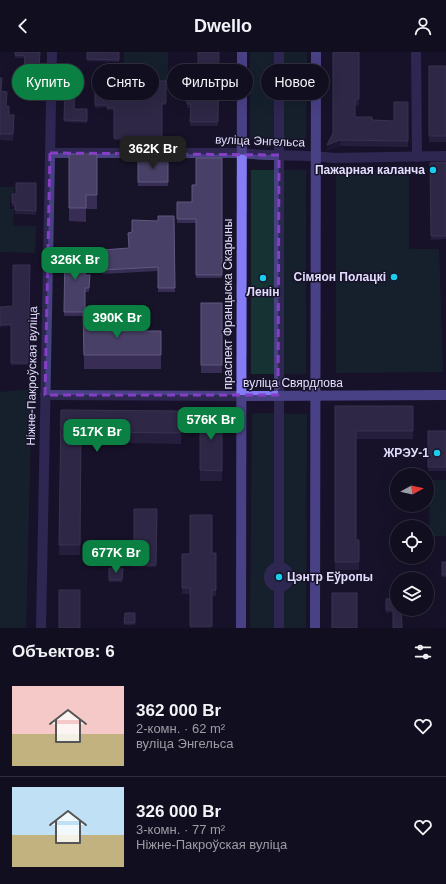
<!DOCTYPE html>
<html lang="ru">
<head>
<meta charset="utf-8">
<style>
  :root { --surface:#110e1f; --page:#1a1728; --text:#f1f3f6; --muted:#9c9ca4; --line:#302e3d; --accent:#0b8043 }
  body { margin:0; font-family:Arial,sans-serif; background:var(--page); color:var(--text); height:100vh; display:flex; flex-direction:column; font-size:15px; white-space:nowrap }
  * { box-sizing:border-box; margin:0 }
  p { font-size:13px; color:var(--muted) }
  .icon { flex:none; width:22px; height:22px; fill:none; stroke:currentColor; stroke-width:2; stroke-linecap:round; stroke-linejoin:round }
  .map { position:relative; height:576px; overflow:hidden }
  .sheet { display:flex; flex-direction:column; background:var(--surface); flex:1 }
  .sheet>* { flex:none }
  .guide { position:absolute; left:12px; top:12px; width:422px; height:36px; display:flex; gap:8px }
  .needle { width:26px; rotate:82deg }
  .tools { position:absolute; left:390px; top:416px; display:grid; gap:8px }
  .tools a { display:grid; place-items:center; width:44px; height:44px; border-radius:50%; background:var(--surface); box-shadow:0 4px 16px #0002,0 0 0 1px var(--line); font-size:20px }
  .price { position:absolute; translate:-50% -34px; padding:0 9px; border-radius:8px; background:var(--accent); color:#fff; font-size:13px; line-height:26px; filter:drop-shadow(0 1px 2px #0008) }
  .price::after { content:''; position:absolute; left:50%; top:24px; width:12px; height:9px; margin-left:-6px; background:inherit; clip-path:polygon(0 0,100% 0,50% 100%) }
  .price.current { background:#222; color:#fff }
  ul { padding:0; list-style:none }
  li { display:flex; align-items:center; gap:12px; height:100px; padding:0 12px }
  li+li { border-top:1px solid var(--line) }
  li span { display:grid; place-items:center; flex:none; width:112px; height:80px; border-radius:0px; color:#555 }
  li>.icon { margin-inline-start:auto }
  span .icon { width:48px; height:48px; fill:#fffc; stroke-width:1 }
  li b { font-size:17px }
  h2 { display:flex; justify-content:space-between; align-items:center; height:48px; padding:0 12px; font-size:17px }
  .pill { padding:0 14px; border-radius:18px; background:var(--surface); box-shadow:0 4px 16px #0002,0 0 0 1px var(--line); font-size:14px; line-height:36px }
  .pill.current { background:var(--accent); color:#fff }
  header { display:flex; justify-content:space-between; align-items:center; height:52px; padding:0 12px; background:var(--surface); font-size:18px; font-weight:700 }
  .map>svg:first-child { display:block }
  .green { fill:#163232 }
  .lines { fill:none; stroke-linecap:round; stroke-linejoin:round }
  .street { stroke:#474184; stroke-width:10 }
  .secondary { stroke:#857bf5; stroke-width:10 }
  .wall { fill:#372d55 }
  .shaded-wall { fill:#221b3c }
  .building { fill:#494067; stroke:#61597e }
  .marked { fill:none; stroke:#853ec5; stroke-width:3; stroke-dasharray:8 5; stroke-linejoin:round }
  .poi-dot { fill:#18cded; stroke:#171329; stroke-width:1.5 }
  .labels { text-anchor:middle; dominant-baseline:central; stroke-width:3; stroke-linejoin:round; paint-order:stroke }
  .street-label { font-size:12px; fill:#e2ddfc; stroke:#171329 }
  .poi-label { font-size:12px; font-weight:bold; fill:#e2ddfc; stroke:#171329; text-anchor:end }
</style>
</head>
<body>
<header><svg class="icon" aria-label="back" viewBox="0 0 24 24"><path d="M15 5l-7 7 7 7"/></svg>Dwello<svg class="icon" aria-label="person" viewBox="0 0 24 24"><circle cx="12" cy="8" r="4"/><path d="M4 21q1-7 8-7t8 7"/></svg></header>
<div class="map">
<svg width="446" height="576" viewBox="0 0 446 576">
  <rect width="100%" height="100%" fill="#171329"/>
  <g class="green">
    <path d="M124,0H168V30H138L124,12Z"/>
    <path d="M250,0H307L306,87H250Z"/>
    <rect x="251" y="118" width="55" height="204"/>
    <path d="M336,118H409V197H439L443,320L336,321Z"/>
    <path d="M0,135H14L13,144H10V157H14L13,174H36L35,201L0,200Z"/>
    <path d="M32,337L26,576H0V340Z"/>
    <path d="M252,361L307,362L306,576H250Z"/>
    <path d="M430,428H446V484H429Z"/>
  </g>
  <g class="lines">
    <g class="street">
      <path d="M279,0V515"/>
      <path d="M416,0L417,105"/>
      <path d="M50,101H242C272,105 302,102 333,106L446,104"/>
      <path d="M45,343L241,344"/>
      <circle cx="279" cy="525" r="10"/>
      <path d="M41,576L52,0"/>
      <path d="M279,576V535"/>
    </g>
    <g class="secondary">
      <path d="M241,344L446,343"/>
      <path d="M241,576L242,0"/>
      <path d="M315,576L316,0"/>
    </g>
  </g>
  <g class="wall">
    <path d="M15,0H40L39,20H24L25,6H15Z"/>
    <path d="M87,0H119V10L87,9Z"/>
    <path d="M219,0L218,74H190L191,56H187V32H185V19H198Z"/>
    <path d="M359,0V54L355,53V65L372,68L394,69L408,50V95L340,94L327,99Z"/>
    <rect x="429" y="14" width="17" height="76"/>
    <path d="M0,26L1,39L7,54L9,63H14L13,89L0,88Z"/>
    <path d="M95,29H166V53H162V89L114,88V58H107V55L95,56Z"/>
    <path d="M65,36L74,57H87V71L64,70Z"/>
    <path d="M69,102H97V157H86V170L69,169Z"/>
    <path d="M222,106V226H196V171H177V150H192L196,133Z"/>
    <rect x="138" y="107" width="30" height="27"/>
    <path d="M446,110V187L431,188L430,111Z"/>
    <path d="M36,131V163L15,162V155H12V142H16Z"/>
    <path d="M174,164L175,240H158V219L103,222L102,202L129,196L132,180L158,169Z"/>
    <path d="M65,198L85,223H90L89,240H85V259L106,279H161V317H84L83,264H64Z"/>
    <rect x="201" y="251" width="21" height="70"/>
    <path d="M0,255L30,266V280L29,281L28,313H11V274L0,275Z"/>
    <path d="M335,354H413V387H356V488H359V518H335Z"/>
    <path d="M61,358L181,359V392L81,390L80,503H59Z"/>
    <rect x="200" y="359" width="22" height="70"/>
    <rect x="428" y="379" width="18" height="40"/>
    <path d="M134,457H157L156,515H134Z"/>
    <path d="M216,501V544H212V576H190V542H182V502Z"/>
    <rect x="442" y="510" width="4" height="15"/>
    <path d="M109,516L123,517L122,530H109Z"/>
    <path d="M397,546L393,560L386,561V547Z"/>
    <path d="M125,561H135V573H124Z"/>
  </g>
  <path class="shaded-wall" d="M340,88V94L327,99V93Z"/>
  <g class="building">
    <path d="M15,0H40L39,18H24L25,4L15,3Z"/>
    <path d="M87,0H119V8L87,7Z"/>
    <path d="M198,0H219L218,70H190L191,52H187V28H185V19H198Z"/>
    <path d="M333,0H359V47H355V65H372V68L394,69V50H408V89L340,88L327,93L333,81Z"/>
    <rect x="429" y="14" width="17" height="70"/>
    <path d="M0,26H2L1,39L7,40L6,54H9V63H14L13,82H0Z"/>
    <path d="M95,29H166V51H162V86H114V56H107V53H95Z"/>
    <path d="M65,36H75L74,57H87V69L64,68Z"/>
    <path d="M78,101H88V102H97V143H86V156H69V102H78Z"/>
    <path d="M196,106H222V223H196V167H177V150H192V133H196Z"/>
    <rect x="138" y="107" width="30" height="23"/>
    <path d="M446,110V184H431L430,111Z"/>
    <path d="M16,131H36V159L15,158V151H12V142H16Z"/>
    <path d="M158,164H174L175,236H158V215L103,218L102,198L129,196L128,181L132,180V168L158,169Z"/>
    <path d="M65,198H86L85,223H90L89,236H85V259H83V260H64Z"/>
    <path d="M13,213H30L29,266H30V278H29L28,311H11V272L0,273V255L13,254Z"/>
    <rect x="201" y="251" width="21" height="62"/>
    <path d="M83,259H106V279H161V303H84Z"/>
    <path d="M335,354H413V379H356V488H359V510H335Z"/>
    <path d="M61,358L181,359V381L81,380L80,493H59Z"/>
    <path d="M200,359H222V419L200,418Z"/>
    <rect x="428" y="379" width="18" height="36"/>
    <path d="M134,457H157L156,513H134Z"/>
    <path d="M190,463H212V501H216V538H212V574H190V536H182V502H190Z"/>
    <rect x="442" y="510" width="4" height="13"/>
    <path d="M109,516L123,517L122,528H109Z"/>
    <rect x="59" y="538" width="21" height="38"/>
    <rect x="332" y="541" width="25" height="35"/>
    <path d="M397,546V557H401L402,576H393V558H386V547Z"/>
    <path d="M125,561H135V571H124Z"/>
  </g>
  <path d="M0 0H446V576H0ZM50,101L279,103L278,343H45Z" fill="#171329" fill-opacity=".55" fill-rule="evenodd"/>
  <path class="marked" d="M50,101L279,103L278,343H45Z"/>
  <g class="poi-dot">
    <circle cx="433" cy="118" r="4"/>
    <circle cx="394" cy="225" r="4"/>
    <circle cx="263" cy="226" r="4"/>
    <circle cx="437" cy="401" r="4"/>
    <circle cx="279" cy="525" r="4"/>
  </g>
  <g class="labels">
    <g class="street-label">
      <text transform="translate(260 89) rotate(2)">вуліца Энгельса</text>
      <text transform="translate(228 252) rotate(-90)">праспект Францыска Скарыны</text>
      <text transform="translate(32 324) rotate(-89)">Ніжне-Пакроўская вуліца</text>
      <text x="293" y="331">вуліца Свярдлова</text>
    </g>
    <g class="poi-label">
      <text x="425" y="118">Пажарная каланча</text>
      <text x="386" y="225">Сімяон Полацкі</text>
      <text x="263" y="240" text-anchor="middle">Ленін</text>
      <text x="429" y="401">ЖРЭУ-1</text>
      <text x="287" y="525" text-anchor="start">Цэнтр Еўропы</text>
    </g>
  </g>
</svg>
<div class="tools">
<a><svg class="needle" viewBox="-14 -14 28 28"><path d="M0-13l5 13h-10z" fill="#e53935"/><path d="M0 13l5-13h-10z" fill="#9c9ca4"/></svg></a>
<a><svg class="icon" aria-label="locate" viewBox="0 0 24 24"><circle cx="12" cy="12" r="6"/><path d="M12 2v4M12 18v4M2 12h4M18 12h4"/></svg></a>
<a><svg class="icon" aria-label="layers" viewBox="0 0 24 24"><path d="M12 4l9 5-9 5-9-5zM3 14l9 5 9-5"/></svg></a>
</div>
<b class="price current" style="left:153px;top:118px">362K Br</b>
<b class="price" style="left:75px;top:229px">326K Br</b>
<b class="price" style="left:117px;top:287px">390K Br</b>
<b class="price" style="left:211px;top:389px">576K Br</b>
<b class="price" style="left:97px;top:401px">517K Br</b>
<b class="price" style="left:116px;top:522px">677K Br</b>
<div class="guide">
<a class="pill current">Купить</a>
<a class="pill">Снять</a>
<a class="pill">Фильтры</a>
<a class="pill">Новое</a>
</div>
</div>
<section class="sheet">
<h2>Объектов: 6<svg class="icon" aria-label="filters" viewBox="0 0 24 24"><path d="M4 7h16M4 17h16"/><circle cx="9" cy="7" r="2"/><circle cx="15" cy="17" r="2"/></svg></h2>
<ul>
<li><span style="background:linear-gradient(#f6c9c9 60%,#c2b280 0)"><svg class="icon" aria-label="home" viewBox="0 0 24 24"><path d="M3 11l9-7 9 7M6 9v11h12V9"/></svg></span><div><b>362 000 Br</b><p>2-комн. · 62 m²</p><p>вуліца Энгельса</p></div><svg class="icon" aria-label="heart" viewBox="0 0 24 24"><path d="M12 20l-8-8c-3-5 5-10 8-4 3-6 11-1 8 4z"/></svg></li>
<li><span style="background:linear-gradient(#bfe0f5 60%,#c2b280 0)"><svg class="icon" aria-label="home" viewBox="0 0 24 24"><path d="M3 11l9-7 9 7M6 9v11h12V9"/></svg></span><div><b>326 000 Br</b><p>3-комн. · 77 m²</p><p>Ніжне-Пакроўская вуліца</p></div><svg class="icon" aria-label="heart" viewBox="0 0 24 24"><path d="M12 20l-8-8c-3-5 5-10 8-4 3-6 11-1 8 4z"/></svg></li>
</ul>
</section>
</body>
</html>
